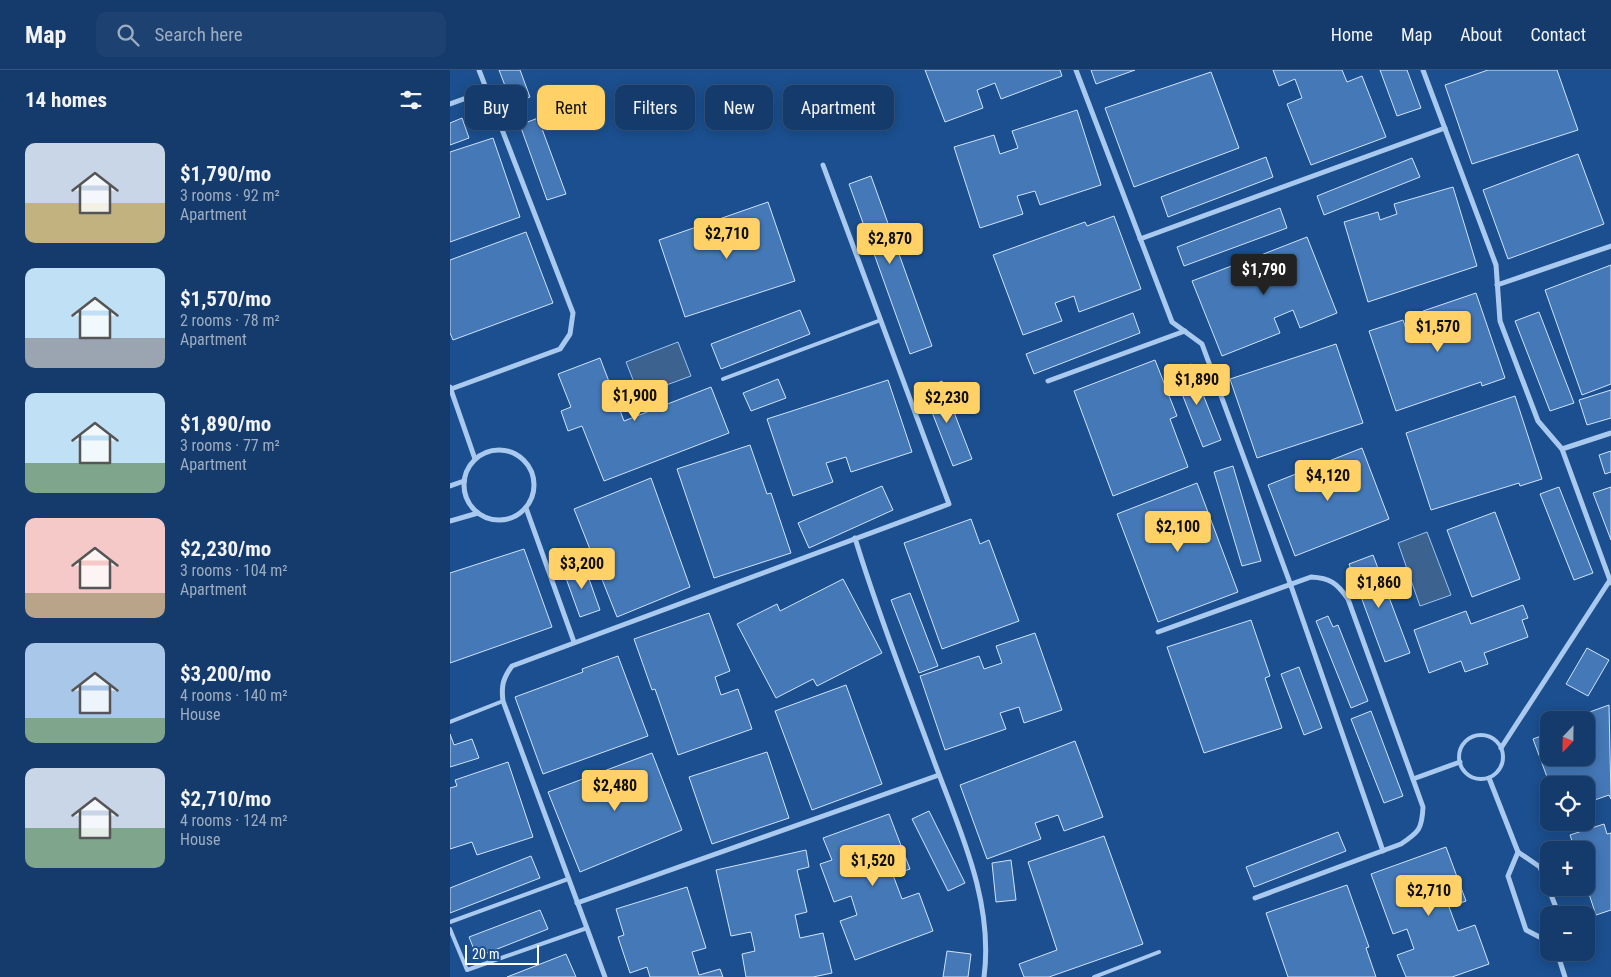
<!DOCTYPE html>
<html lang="en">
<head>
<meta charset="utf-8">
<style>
  :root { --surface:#143b6b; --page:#1d4271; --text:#f1f3f6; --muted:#9dadc1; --line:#33557e; --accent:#ffd166 }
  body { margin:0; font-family:"Roboto Condensed",sans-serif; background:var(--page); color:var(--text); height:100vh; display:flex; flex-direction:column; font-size:19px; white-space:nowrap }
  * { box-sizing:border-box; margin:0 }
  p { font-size:16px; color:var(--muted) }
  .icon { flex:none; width:28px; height:28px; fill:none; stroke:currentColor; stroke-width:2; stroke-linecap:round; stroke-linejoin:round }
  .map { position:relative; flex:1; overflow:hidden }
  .details { display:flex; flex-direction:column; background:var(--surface); width:450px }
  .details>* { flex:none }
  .hud { position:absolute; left:15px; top:15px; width:475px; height:45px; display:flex; gap:10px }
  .needle { width:32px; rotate:202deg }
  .fabs { position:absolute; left:1090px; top:641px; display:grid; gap:10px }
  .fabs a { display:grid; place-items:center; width:55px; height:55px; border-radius:10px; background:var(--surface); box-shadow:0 2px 12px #0003,0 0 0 1px var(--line); font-size:25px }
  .scale { position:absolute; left:15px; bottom:12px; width:74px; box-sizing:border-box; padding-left:5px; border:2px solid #fff; border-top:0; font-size:14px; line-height:18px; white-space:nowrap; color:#fff; -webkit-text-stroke:4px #1b4f8f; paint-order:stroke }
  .price { position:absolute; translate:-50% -42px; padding:0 11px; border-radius:5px; background:var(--accent); color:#111; font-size:16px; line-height:32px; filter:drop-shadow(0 1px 2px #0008) }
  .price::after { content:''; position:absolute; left:50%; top:30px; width:15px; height:11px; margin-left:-8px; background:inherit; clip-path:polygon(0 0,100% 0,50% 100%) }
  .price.active { background:#222; color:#fff }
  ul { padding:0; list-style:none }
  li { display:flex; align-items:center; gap:15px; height:125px; padding:0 25px }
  li span { display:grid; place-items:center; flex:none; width:140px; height:100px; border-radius:10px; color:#555 }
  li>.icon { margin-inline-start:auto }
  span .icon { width:60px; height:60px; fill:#fffc; stroke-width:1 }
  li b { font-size:21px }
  h2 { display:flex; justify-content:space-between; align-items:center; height:60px; padding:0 25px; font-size:21px }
  .tag { padding:0 18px; border-radius:10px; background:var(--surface); box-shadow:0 2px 12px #0003,0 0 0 1px var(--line); font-size:18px; line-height:45px }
  .tag.active { background:var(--accent); color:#111 }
  header { display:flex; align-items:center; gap:30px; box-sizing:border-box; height:70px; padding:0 25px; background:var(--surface); border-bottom:1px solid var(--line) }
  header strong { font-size:24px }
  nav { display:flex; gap:28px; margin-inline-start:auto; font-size:18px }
  .search { width:350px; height:45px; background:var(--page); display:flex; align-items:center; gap:12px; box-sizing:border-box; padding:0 18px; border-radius:10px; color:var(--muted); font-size:19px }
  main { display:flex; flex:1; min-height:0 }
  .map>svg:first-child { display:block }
  .water { fill:#3c6290; stroke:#9cc4f0 }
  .building { fill:#4478b7; stroke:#cfe3fa }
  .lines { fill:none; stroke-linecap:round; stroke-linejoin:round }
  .service { stroke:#a9c9ee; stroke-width:4 }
  .minor { stroke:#a9c9ee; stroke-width:5 }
</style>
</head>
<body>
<header>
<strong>Map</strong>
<div class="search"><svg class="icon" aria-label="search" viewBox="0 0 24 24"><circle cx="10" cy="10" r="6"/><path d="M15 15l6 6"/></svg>Search here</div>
<nav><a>Home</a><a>Map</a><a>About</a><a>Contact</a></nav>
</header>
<main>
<section class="details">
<h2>14 homes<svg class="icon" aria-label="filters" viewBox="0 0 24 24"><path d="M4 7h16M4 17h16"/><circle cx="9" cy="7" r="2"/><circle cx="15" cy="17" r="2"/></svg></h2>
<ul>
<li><span style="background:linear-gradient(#c9d6e8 60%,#c2b280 0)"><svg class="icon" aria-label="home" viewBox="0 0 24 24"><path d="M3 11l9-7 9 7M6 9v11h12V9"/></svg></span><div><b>$1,790/mo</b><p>3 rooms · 92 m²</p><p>Apartment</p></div></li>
<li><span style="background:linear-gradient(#bfe0f5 70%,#9aa5b1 0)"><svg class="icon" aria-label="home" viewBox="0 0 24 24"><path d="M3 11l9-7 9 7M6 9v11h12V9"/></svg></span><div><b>$1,570/mo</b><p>2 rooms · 78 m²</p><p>Apartment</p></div></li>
<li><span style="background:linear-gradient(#bfe0f5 70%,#7fa58c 0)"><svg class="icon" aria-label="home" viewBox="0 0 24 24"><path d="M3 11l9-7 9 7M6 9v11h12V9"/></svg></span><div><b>$1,890/mo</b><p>3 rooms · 77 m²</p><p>Apartment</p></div></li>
<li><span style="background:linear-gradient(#f6c9c9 75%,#b9a48a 0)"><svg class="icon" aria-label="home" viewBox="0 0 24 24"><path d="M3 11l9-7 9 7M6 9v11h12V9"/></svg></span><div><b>$2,230/mo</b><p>3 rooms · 104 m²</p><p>Apartment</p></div></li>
<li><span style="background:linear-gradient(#a9c7e8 75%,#7fa58c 0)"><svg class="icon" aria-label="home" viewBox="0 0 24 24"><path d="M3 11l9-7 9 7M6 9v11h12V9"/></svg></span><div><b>$3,200/mo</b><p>4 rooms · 140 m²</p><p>House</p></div></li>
<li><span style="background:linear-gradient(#c9d6e8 60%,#7fa58c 0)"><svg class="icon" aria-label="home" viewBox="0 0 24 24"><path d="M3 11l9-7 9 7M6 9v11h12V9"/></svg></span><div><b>$2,710/mo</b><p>4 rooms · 124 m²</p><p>House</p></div></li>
</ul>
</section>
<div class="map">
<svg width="1161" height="907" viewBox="0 0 1161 907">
  <rect width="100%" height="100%" fill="#1b4f8f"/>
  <g class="water">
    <path d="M228,272L241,306L189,325L176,292Z"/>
    <path d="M977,462L1001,525L970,536L948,473Z"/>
  </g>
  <g class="building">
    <path d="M49,0H70L80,27L62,34Z"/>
    <path d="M475,0H610L612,6L551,29L545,13L527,20L533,38L495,52Z"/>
    <path d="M641,0H685L646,14Z"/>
    <path d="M823,0H892L897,12L912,6L936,67L861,95L837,34L852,28L845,9L829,16Z"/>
    <path d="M930,0H957L971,38L947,46Z"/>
    <path d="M1038,0H1107L1128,60L1022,94L995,15Z"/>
    <path d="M761,2L789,78L684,117L655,38Z"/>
    <path d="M627,40L651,115L590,135L585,121L567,126L573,144L530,158L504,77L544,65L550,84L568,78L562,61Z"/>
    <path d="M12,48L19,68L0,75V53Z"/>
    <path d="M88,48L116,124L97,130L70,55Z"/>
    <path d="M43,68L70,147L0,172V82Z"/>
    <path d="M1128,84L1154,154L1058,189L1033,120Z"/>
    <path d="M816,87L823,107L718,147L711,127Z"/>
    <path d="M962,88L970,107L874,145L867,126Z"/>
    <path d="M421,106L482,276L460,284L399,114Z"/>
    <path d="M1003,117L1027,196L918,232L894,152L928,142L930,150L947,144L944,134Z"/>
    <path d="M318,132L345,211L235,247L209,170Z"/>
    <path d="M830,138L837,158L734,196L727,177Z"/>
    <path d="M664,146L691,219L629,242L624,226L605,233L612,251L573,265L543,185L635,152L637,156Z"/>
    <path d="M76,162L103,233L3,270L0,263V190Z"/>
    <path d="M857,167L887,243L850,258L843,240L824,248L830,263L772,286L742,211L792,192L795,200L814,192L811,185Z"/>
    <path d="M1161,195V314L1132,325L1095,220Z"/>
    <path d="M1026,223L1055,308L1032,316L1031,312L946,341L919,261L953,250L956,259L976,252L973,241Z"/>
    <path d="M350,240L360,264L271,299L261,274Z"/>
    <path d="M1089,242L1124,333L1100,341L1065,251Z"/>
    <path d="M683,243L690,263L584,304L576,284Z"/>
    <path d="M886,274L913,353L807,388L780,309Z"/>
    <path d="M150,288L174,351L261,317L279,363L154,411L132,356L118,361L111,341L121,337L108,304Z"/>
    <path d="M705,290L727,346L720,349L738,397L663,426L624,321Z"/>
    <path d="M741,294L771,370L753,377L723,301Z"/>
    <path d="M328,309L336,328L301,341L293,323Z"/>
    <path d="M438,310L462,382L401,402L396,387L376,393L383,412L343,426L317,349Z"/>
    <path d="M492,311L522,389L503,396L473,319Z"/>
    <path d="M1161,320V348L1137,355L1129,330Z"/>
    <path d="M1065,326L1092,409L1070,416L1069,413L981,440L956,363Z"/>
    <path d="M300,375L317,424L321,423L341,483L264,508L227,399Z"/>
    <path d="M912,378L939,449L845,486L818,415Z"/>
    <path d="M1161,381V402L1155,404L1149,385Z"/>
    <path d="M783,396L811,491L792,496L764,402Z"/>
    <path d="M201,408L240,517L167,547L124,439Z"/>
    <path d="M747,413L788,522L708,552L667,444Z"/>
    <path d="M432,416L443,440L359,478L348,453Z"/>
    <path d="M1109,417L1143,503L1124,510L1090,424Z"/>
    <path d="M1161,417V470L1143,423Z"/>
    <path d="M1045,442L1070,509L1022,527L997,460Z"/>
    <path d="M521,449L530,474L539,470L569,551L492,579L454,473Z"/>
    <path d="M74,479L102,557L0,593V503Z"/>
    <path d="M923,485L960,583L935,592L899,494Z"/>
    <path d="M133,492L150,540L130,547L113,500Z"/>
    <path d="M393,509L432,583L367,616L363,609L326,628L287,554L327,534L330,541Z"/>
    <path d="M460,523L488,596L469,603L441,530Z"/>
    <path d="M1073,535L1078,548L1072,550L1078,567L1034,583L1038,594L1015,602L1011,591L979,603L964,560L1016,541L1021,554Z"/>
    <path d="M259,543L280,601L265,607L271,625L288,619L302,659L228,685L205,619L202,620L184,569Z"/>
    <path d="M878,546L883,557L888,555L918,631L901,638L866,551Z"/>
    <path d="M801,550L820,606L815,608L832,658L754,683L717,577Z"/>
    <path d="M585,563L612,640L574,653L569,637L550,643L556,659L495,680L470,606L529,586L534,599L552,593L546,576Z"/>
    <path d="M1137,578L1159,590L1138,626L1116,614Z"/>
    <path d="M168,586L198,666L93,704L65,627L133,602L132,599Z"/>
    <path d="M849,597L872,658L854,665L831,604Z"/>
    <path d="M396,615L432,714L362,740L325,641Z"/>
    <path d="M1159,635L1161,729L1159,725L1136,733V715H1100L1083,669L1099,663V688H1136L1134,644Z"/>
    <path d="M921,641L953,726L934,733L901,649Z"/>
    <path d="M0,664L4,675L22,669L29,688L0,697Z"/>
    <path d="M625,671L653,747L614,761L608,745L585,753L591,769L537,789L510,715Z"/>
    <path d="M317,682L339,748L262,774L239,707Z"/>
    <path d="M202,683L232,760L130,802L98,722Z"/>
    <path d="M58,692L83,767L27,785L22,772L0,779V718L7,716L5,710Z"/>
    <path d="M479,741L515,813L498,821L462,749Z"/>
    <path d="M439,744L460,799L443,805L452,829L469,823L483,861L405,890L390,851L407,845L401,826L384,832L370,794L382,790L373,768Z"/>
    <path d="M1154,754L1157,764L1161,763V840L1146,845L1136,815V780H1125L1120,765Z"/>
    <path d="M888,762L896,781L804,817L796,797Z"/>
    <path d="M654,766L693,874L599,907H574L569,894L607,880L578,792Z"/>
    <path d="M996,777L1016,831L999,837L1008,861L1025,855L1039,894L1002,907H956L947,885L964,879L957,859L943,864L921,804Z"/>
    <path d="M356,780L359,797L347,800L357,842L345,845L350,868L373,863L382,903L363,907H296L292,884L305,881L301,862L281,866L266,800Z"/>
    <path d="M81,786L90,808L0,843V818Z"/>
    <path d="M561,790L566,830L546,832L542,793Z"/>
    <path d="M897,815L919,877L916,878L926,907H838L816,843Z"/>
    <path d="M237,817L256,878L242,882L249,905L270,899L273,907H200L197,897L180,903L168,867L174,865L166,839Z"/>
    <path d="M90,840L98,859L27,887L19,867Z"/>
    <path d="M497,881L521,884L518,907H493Z"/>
    <path d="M116,884L126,907H57Z"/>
  </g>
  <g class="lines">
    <g class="service">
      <path d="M273,309L431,250"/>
      <path d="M0,652L53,631"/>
      <circle cx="1031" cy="687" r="22"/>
      <path d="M0,852L118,809"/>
      <path d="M0,859L17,900L137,858"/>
      <path d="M644,907L709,882"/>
    </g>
    <g class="minor">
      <path d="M626,0L722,252L752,274L840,513L933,781"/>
      <path d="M973,0L1046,195L1050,251L1088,351L1112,379L1161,513"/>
      <path d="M0,34L36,21"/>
      <path d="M690,169L995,58"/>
      <path d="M1047,215L1161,176"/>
      <path d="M598,311L735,261"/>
      <path d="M0,317L25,389"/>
      <path d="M1,319L110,279L120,264L123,243L29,0"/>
      <path d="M1112,379L1161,363"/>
      <circle cx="49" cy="415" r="35"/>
      <path d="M0,416L14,411"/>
      <path d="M76,438L124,572"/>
      <path d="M0,451L28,443"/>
      <path d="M405,468C428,544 457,617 484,691C509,759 544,831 534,907"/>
      <path d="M708,562L861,507C880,508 887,513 898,529L973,737C972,759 969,762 951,774L805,828"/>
      <path d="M1051,678L1160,510"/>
      <path d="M1039,708L1068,782L1090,797L1109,845"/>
      <path d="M963,709L1010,692"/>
      <path d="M1068,782L1058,806L1076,860L1099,872"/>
      <path d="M127,833L489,705"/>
      <path d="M1107,882L1115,907"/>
      <path d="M155,907L53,631C51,616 53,608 62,596L499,434L373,95"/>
    </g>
  </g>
</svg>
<div class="fabs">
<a><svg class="needle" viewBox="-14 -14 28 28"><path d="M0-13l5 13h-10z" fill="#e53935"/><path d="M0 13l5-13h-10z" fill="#9dadc1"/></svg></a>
<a><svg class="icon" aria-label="locate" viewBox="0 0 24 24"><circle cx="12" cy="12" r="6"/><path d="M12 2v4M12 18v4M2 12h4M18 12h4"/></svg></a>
<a>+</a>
<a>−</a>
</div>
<div class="scale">20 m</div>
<b class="price" style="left:277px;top:190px">$2,710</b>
<b class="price" style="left:440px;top:195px">$2,870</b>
<b class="price active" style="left:814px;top:226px">$1,790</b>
<b class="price" style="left:988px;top:283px">$1,570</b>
<b class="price" style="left:747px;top:336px">$1,890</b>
<b class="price" style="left:185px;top:352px">$1,900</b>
<b class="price" style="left:497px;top:354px">$2,230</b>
<b class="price" style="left:878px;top:432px">$4,120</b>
<b class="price" style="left:728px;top:483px">$2,100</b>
<b class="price" style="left:132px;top:520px">$3,200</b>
<b class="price" style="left:929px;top:539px">$1,860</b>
<b class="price" style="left:165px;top:742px">$2,480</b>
<b class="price" style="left:423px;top:817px">$1,520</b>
<b class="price" style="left:979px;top:847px">$2,710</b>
<div class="hud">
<a class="tag">Buy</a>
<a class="tag active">Rent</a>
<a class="tag">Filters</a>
<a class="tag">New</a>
<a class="tag">Apartment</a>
</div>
</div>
</main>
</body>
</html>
